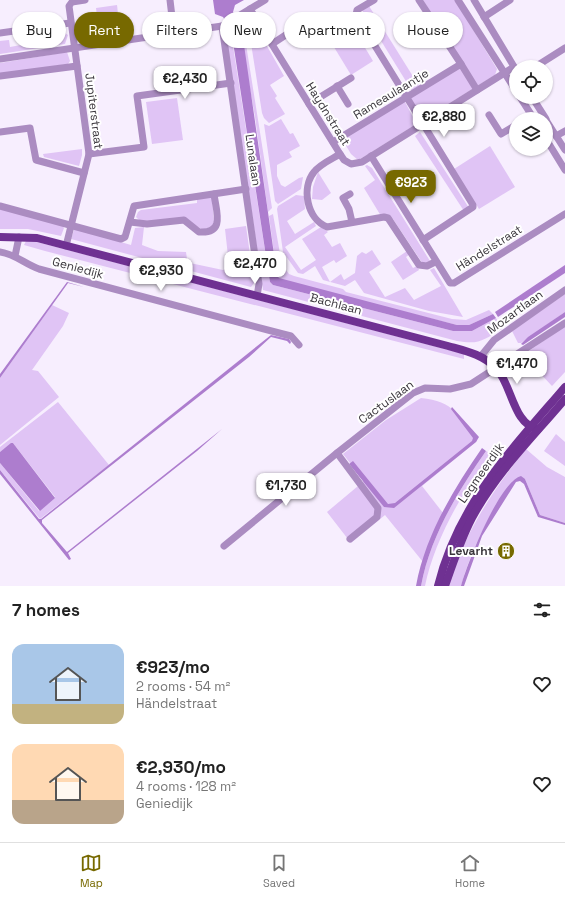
<!DOCTYPE html>
<html lang="en">
<head>
<meta charset="utf-8">
<style>
  :root { --surface:#fff; --page:#f2f2f2; --text:#222; --muted:#767676; --line:#e0e0e0; --accent:#776900 }
  body { margin:0; font-family:"Space Grotesk",sans-serif; background:var(--page); color:var(--text); height:100vh; display:flex; flex-direction:column; font-size:15px; white-space:nowrap }
  * { box-sizing:border-box; margin:0 }
  p { font-size:13px; color:var(--muted) }
  .icon { flex:none; width:22px; height:22px; fill:none; stroke:currentColor; stroke-width:2; stroke-linecap:round; stroke-linejoin:round }
  .map { position:relative; height:586px; overflow:hidden }
  .sheet { display:flex; flex-direction:column; background:var(--surface); flex:1 }
  .sheet>* { flex:none }
  .banner { position:absolute; left:12px; top:12px; width:541px; height:36px; display:flex; gap:8px }
  .controls { position:absolute; left:509px; top:60px; display:grid; gap:8px }
  .controls a { display:grid; place-items:center; width:44px; height:44px; border-radius:50%; background:var(--surface); box-shadow:0 1px 3px #0004; font-size:20px }
  .price { position:absolute; translate:-50% -34px; padding:0 9px; border-radius:8px; background:#fff; color:#222; font-size:13px; line-height:26px; filter:drop-shadow(0 1px 2px #0008) }
  .price::after { content:''; position:absolute; left:50%; top:24px; width:12px; height:9px; margin-left:-6px; background:inherit; clip-path:polygon(0 0,100% 0,50% 100%) }
  .price.current { background:var(--accent); color:#fff }
  ul { padding:0; list-style:none }
  li { display:flex; align-items:center; gap:12px; height:100px; padding:0 12px }
  li span { display:grid; place-items:center; flex:none; width:112px; height:80px; border-radius:12px; color:#555 }
  li>.icon { margin-inline-start:auto }
  span .icon { width:48px; height:48px; fill:#fffc; stroke-width:1 }
  li b { font-size:17px }
  h2 { display:flex; justify-content:space-between; align-items:center; height:48px; padding:0 12px; font-size:17px }
  .chip { padding:0 14px; border-radius:18px; background:var(--surface); box-shadow:0 1px 3px #0004; font-size:14px; line-height:36px }
  .chip.current { background:var(--accent); color:#fff }
  .menu { display:flex; justify-content:space-around; align-items:center; height:56px; border-top:1px solid var(--line); background:var(--surface); font-size:11px; color:var(--muted) }
  .menu a { display:grid; justify-items:center; gap:2px }
  .menu .current { color:var(--accent) }
  .map>svg:first-child { display:block }
  .green { fill:#e0c4f5 }
  .water { fill:#ad7dce }
  .lines { fill:none; stroke-linecap:round; stroke-linejoin:round }
  .minor { stroke:#ab8cc1; stroke-width:7 }
  .major { stroke:#6f3192; stroke-width:8 }
  .labels { text-anchor:middle; dominant-baseline:central; stroke-width:4; stroke-linejoin:round; paint-order:stroke }
  .street-label { font-size:12px; fill:#3a363c; stroke:#fff }
  .poi-label { font-size:12px; font-weight:bold; fill:#3a363c; stroke:#fff; text-anchor:end }
</style>
</head>
<body>
<div class="map">
<svg width="565" height="586" viewBox="0 0 565 586">
  <rect width="100%" height="100%" fill="#f7eefe"/>
  <g class="green">
    <path d="M423,0H455L497,69L495,75L477,86Z"/>
    <path d="M117,5L120,31L99,34L96,8Z"/>
    <path d="M369,6L419,86L412,91L362,10Z"/>
    <path d="M346,16L373,61L351,75L323,29Z"/>
    <path d="M247,18L250,19L255,25L284,76L270,85L277,96L275,98L285,114L269,123L264,118L262,113Z"/>
    <path d="M242,19L272,208L268,212L255,117L238,22Z"/>
    <path d="M230,27L270,282L273,285L453,331H472L496,318L502,329C483,340 480,345 457,341L263,290L226,34Z"/>
    <path d="M65,33L68,35L65,44L0,54V41L9,40L10,47L54,39L53,34Z"/>
    <path d="M67,52L70,61L68,64L0,74V63Z"/>
    <path d="M459,65L474,88L429,116L422,114L409,97Z"/>
    <path d="M177,98L183,140L152,144L146,102Z"/>
    <path d="M404,100L413,117V126L362,158L358,160L351,154L342,139Z"/>
    <path d="M281,119L290,134L293,133L300,146L289,152L292,157L277,165V176L281,185L285,187L299,178L303,177L301,189L278,204L275,201L264,124L269,126Z"/>
    <path d="M420,132L469,208L464,211L415,136Z"/>
    <path d="M490,146L515,187L479,209L454,169Z"/>
    <path d="M82,149V155L79,166L44,157L43,154Z"/>
    <path d="M367,165L372,168L430,261L423,264L393,219L381,216L364,188L375,180L365,166Z"/>
    <path d="M318,172L331,193L322,200L312,199L313,187Z"/>
    <path d="M296,195L304,196L305,209L287,221L295,234L314,222L316,226L285,247L301,270L316,260L302,239L321,227L328,232L324,235L332,247L340,243L347,256L336,263L334,260L322,267L330,282L341,274L344,280L355,273L357,256L362,252L366,254L372,250L381,264L369,272L385,297L405,288L414,300L441,286L430,270L434,268L463,317L429,311L364,293L355,280L345,286L323,280L315,266L303,274L298,273L283,252L277,209L278,206Z"/>
    <path d="M212,197L214,222L212,226L203,230L193,224L140,221L136,217L138,212L141,210L197,203V198Z"/>
    <path d="M0,209L62,225L64,228L61,236L28,229H0Z"/>
    <path d="M273,214L282,265L289,274L294,276L343,289L346,292L452,319L466,320L489,310L493,314L469,325H457L282,281L277,275L269,216Z"/>
    <path d="M246,226L254,283L251,287L71,239L74,230L76,229L131,245L135,228L144,227L142,245L158,251L186,252L187,259L190,263L223,270L228,268L229,265L225,229Z"/>
    <path d="M26,241L37,242L464,354V359L45,251L24,245Z"/>
    <path d="M407,251L410,254L406,257L413,268L417,266L419,270L403,280L391,262Z"/>
    <path d="M565,294V312L521,343H518L512,331Z"/>
    <path d="M52,305L69,313L63,326L32,370L38,371L59,397L0,445V378Z"/>
    <path d="M565,326V372L552,386L523,355Z"/>
    <path d="M421,398C454,401 459,416 477,441L422,486L443,513L423,562L385,515L351,543L327,512L364,481L343,454L386,420Z"/>
    <path d="M58,402L109,465L40,519L0,470V463L39,511L55,497L13,443L0,452V447Z"/>
    <path d="M556,434L565,442V466L544,451Z"/>
    <path d="M526,449L547,467L565,477V523L540,515L525,479L513,481C490,513 472,547 461,586H448C465,533 491,492 526,449Z"/>
    <path d="M486,451L491,454C463,490 434,541 425,586H421C430,537 458,491 486,451Z"/>
  </g>
  <g class="water">
    <path d="M213,0H244L235,5L233,12L239,23L243,38L277,275L279,278L457,325H469L493,314L496,318L472,331H453L273,285L270,282L231,29L223,17L215,14Z"/>
    <path d="M565,265V273L498,317L495,312Z"/>
    <path d="M67,282L84,287L68,283L0,378V374Z"/>
    <path d="M565,312V317L523,345L521,344L528,337Z"/>
    <path d="M271,335L289,339L291,342L290,344L287,341L271,337L249,357L42,520V523L67,552L222,429L197,451L68,553L71,559L69,560L0,474V470L39,519H41Z"/>
    <path d="M452,407L479,437L476,442L394,508L384,507L349,464L353,461L388,504L395,503L472,441L473,438L451,409Z"/>
    <path d="M11,443H13L55,498L40,511L0,463V452Z"/>
    <path d="M482,448L486,451C458,491 430,537 421,586H416C425,536 453,490 482,448Z"/>
    <path d="M521,476L525,479L540,515L565,523V525L538,517L524,484L520,481L516,482L482,536L464,586H461C467,564 499,482 521,476Z"/>
  </g>
  <g class="lines">
    <g class="minor">
      <path d="M170,0L174,34"/>
      <path d="M374,0L357,10L356,15L473,205V207L423,240"/>
      <path d="M419,0L461,64"/>
      <path d="M458,0L516,91"/>
      <path d="M474,0L516,70"/>
      <path d="M250,9L340,154L344,160L351,164L362,162L514,67"/>
      <path d="M484,17L510,0"/>
      <path d="M222,26L259,284L257,296"/>
      <path d="M0,33L70,23"/>
      <path d="M272,44L313,17"/>
      <path d="M0,59L222,26L265,0"/>
      <path d="M535,67L565,48"/>
      <path d="M0,76L77,66"/>
      <path d="M337,86L348,104"/>
      <path d="M520,97L534,119"/>
      <path d="M532,97L546,119"/>
      <path d="M309,104L351,78"/>
      <path d="M489,115L501,134L516,125"/>
      <path d="M546,120L565,150"/>
      <path d="M0,132L30,128L36,160L84,173"/>
      <path d="M556,136L565,131"/>
      <path d="M546,139L565,170"/>
      <path d="M333,142L461,64L477,90"/>
      <path d="M89,154L144,147L137,96L231,83"/>
      <path d="M340,154C332,159 320,164 314,172C301,188 307,219 327,227L384,217L388,218L419,265L427,266L435,262"/>
      <path d="M371,156L450,283H454L565,214"/>
      <path d="M350,194L343,198L349,209L352,222"/>
      <path d="M0,206L121,239L125,237L134,206L246,189"/>
      <path d="M130,222L147,224L184,220L199,232C226,234 216,211 214,194"/>
      <path d="M66,246L89,154L69,6L72,2L85,0"/>
      <path d="M0,252C15,254 25,264 39,269L283,334L291,336L299,345"/>
      <path d="M15,256L19,237"/>
      <path d="M481,356L494,340L565,290"/>
      <path d="M337,453L378,508L377,517L350,539"/>
      <path d="M224,546L337,453L413,393L425,388L450,389L471,384L565,323"/>
    </g>
    <g class="major">
      <path d="M0,237L37,238L448,346C466,351 482,354 496,368C512,384 513,425 538,429"/>
      <path d="M438,586C458,504 512,449 565,387"/>
      <path d="M445,586C453,563 461,539 472,518C496,473 533,437 565,399"/>
    </g>
  </g>
  <defs>
    <symbol id="building-disc" viewBox="-11 -11 22 22"><circle r="9.5" fill="#776900" stroke="#fff"/><path d="M-4-6H4V6H1V3H-1V6H-4ZM-2.5-4.3h1.7v1.8h-1.7ZM.8-4.3h1.7v1.8H.8ZM-2.5-1h1.7V.8h-1.7ZM.8-1h1.7V.8H.8Z" fill="#fff"/></symbol>
  </defs>
  <g fill-rule="evenodd">
    <use href="#building-disc" x="496" y="541" width="20" height="20"/>
  </g>
  <g class="labels">
    <g class="street-label">
      <text transform="translate(391 94) rotate(-31)">Rameaulaantje</text>
      <text transform="translate(94 111) rotate(83)">Jupiterstraat</text>
      <text transform="translate(328 114) rotate(58)">Haydnstraat</text>
      <text transform="translate(253 160) rotate(82)">Lunalaan</text>
      <text transform="translate(489 248) rotate(-32)">Händelstraat</text>
      <text transform="translate(78 268) rotate(15)">Geniedijk</text>
      <text transform="translate(336 304) rotate(15)">Bachlaan</text>
      <text transform="translate(515 312) rotate(-36)">Mozartlaan</text>
      <text transform="translate(386 402) rotate(-36)">Cactuslaan</text>
      <text transform="translate(481 473) rotate(-55)">Legmeerdijk</text>
    </g>
    <g class="poi-label">
      <text x="493" y="551">Levarht</text>
    </g>
  </g>
</svg>
<div class="controls">
<a><svg class="icon" aria-label="locate" viewBox="0 0 24 24"><circle cx="12" cy="12" r="6"/><path d="M12 2v4M12 18v4M2 12h4M18 12h4"/></svg></a>
<a><svg class="icon" aria-label="layers" viewBox="0 0 24 24"><path d="M12 4l9 5-9 5-9-5zM3 14l9 5 9-5"/></svg></a>
</div>
<b class="price" style="left:185px;top:100px">€2,430</b>
<b class="price" style="left:444px;top:138px">€2,880</b>
<b class="price current" style="left:411px;top:204px">€923</b>
<b class="price" style="left:255px;top:285px">€2,470</b>
<b class="price" style="left:161px;top:292px">€2,930</b>
<b class="price" style="left:517px;top:385px">€1,470</b>
<b class="price" style="left:286px;top:507px">€1,730</b>
<div class="banner">
<a class="chip">Buy</a>
<a class="chip current">Rent</a>
<a class="chip">Filters</a>
<a class="chip">New</a>
<a class="chip">Apartment</a>
<a class="chip">House</a>
</div>
</div>
<section class="sheet">
<h2>7 homes<svg class="icon" aria-label="filters" viewBox="0 0 24 24"><path d="M4 7h16M4 17h16"/><circle cx="9" cy="7" r="2"/><circle cx="15" cy="17" r="2"/></svg></h2>
<ul>
<li><span style="background:linear-gradient(#a9c7e8 75%,#c2b280 0)"><svg class="icon" aria-label="home" viewBox="0 0 24 24"><path d="M3 11l9-7 9 7M6 9v11h12V9"/></svg></span><div><b>€923/mo</b><p>2 rooms · 54 m²</p><p>Händelstraat</p></div><svg class="icon" aria-label="heart" viewBox="0 0 24 24"><path d="M12 20l-8-8c-3-5 5-10 8-4 3-6 11-1 8 4z"/></svg></li>
<li><span style="background:linear-gradient(#ffd9b3 70%,#b9a48a 0)"><svg class="icon" aria-label="home" viewBox="0 0 24 24"><path d="M3 11l9-7 9 7M6 9v11h12V9"/></svg></span><div><b>€2,930/mo</b><p>4 rooms · 128 m²</p><p>Geniedijk</p></div><svg class="icon" aria-label="heart" viewBox="0 0 24 24"><path d="M12 20l-8-8c-3-5 5-10 8-4 3-6 11-1 8 4z"/></svg></li>
</ul>
</section>
<nav class="menu">
<a class="current"><svg class="icon" aria-label="map" viewBox="0 0 24 24"><path d="M3 6l6-2 6 2 6-2v14l-6 2-6-2-6 2zM9 4v14M15 6v14"/></svg>Map</a>
<a><svg class="icon" aria-label="saved" viewBox="0 0 24 24"><path d="M7 4h10v16l-5-4-5 4z"/></svg>Saved</a>
<a><svg class="icon" aria-label="home" viewBox="0 0 24 24"><path d="M3 11l9-7 9 7M6 9v11h12V9"/></svg>Home</a>
</nav>
</body>
</html>
